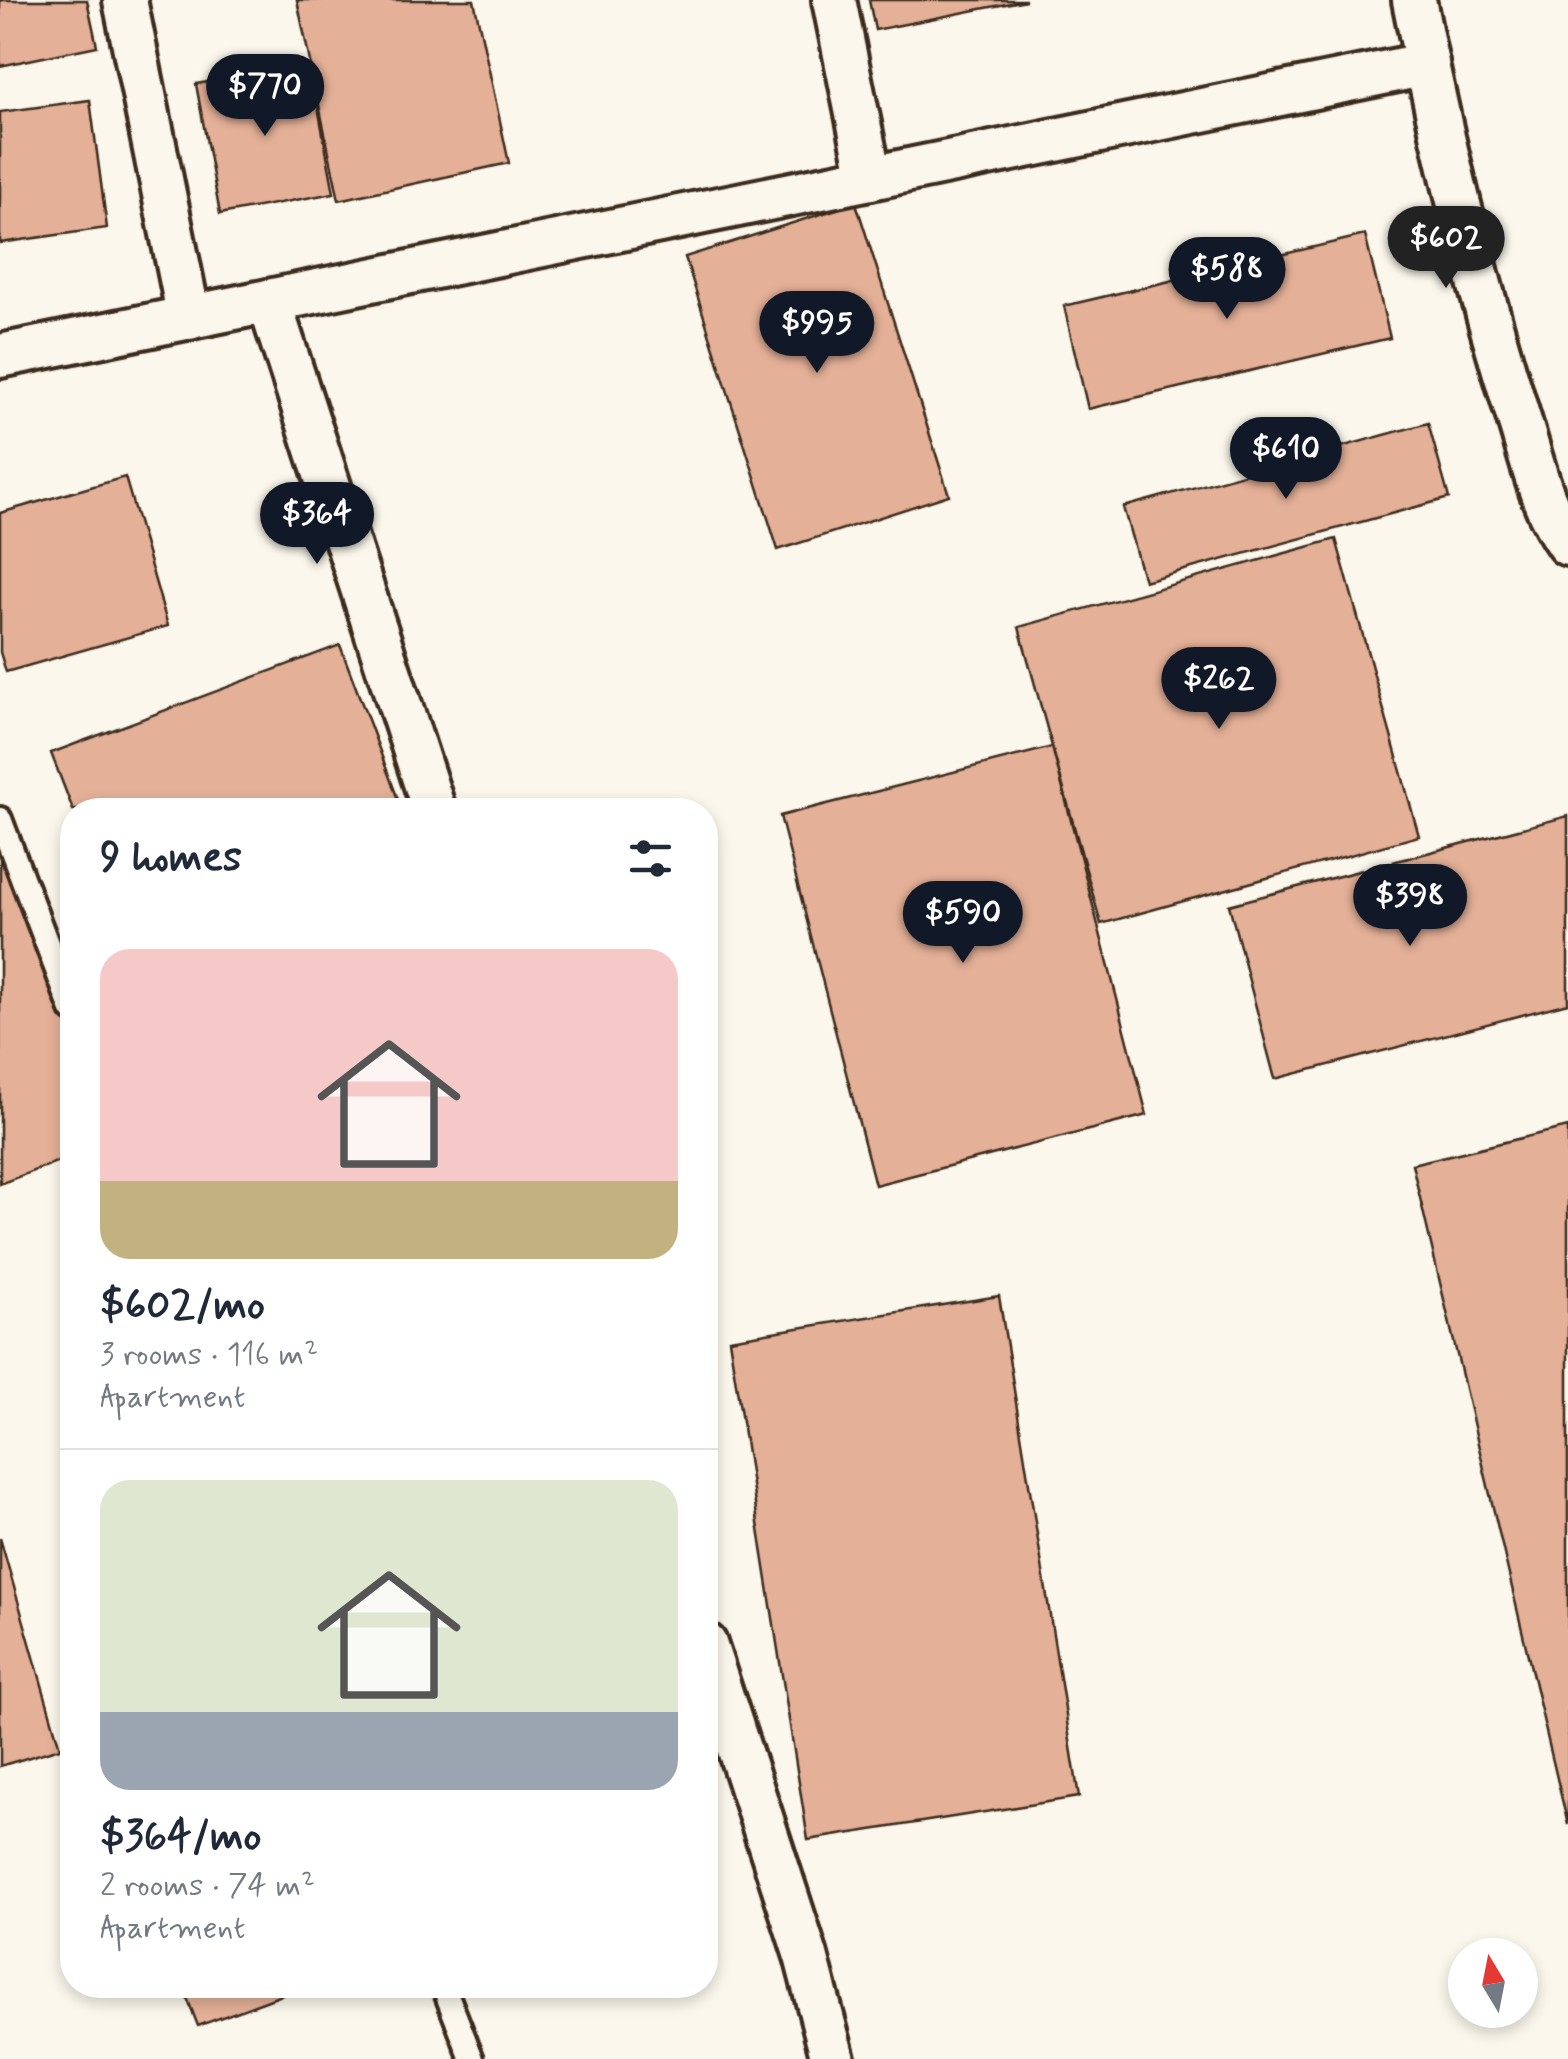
<!DOCTYPE html>
<html lang="en">
<head>
<meta charset="utf-8">
<style>
  :root { --surface:#fff; --page:#f6f6f7; --text:#1f2937; --muted:#747a83; --line:#e0e1e3; --accent:#111827 }
  body { margin:0; font-family:Mynerve,sans-serif; background:var(--page); color:var(--text); height:100vh; display:flex; flex-direction:column; font-size:38px; white-space:nowrap }
  * { box-sizing:border-box; margin:0 }
  p { font-size:32px; color:var(--muted) }
  .icon { flex:none; width:55px; height:55px; fill:none; stroke:currentColor; stroke-width:2; stroke-linecap:round; stroke-linejoin:round }
  .map { position:relative; flex:1; overflow:hidden }
  .side { position:absolute; left:60px; top:798px; width:658px; height:1200px; display:flex; flex-direction:column; background:var(--surface); border-radius:40px; box-shadow:0 5px 15px #0003 }
  .side>* { flex:none }
  .needle { width:65px; rotate:350deg }
  .buttons { position:absolute; left:1448px; top:1938px; display:grid; gap:20px }
  .buttons a { display:grid; place-items:center; width:90px; height:90px; border-radius:50%; background:var(--surface); box-shadow:0 5px 15px #0003; font-size:50px }
  .price { position:absolute; translate:-50% -85px; padding:0 22px; border-radius:35px; background:var(--accent); color:#fff; font-size:32px; line-height:65px; filter:drop-shadow(0 2px 5px #0008) }
  .price::after { content:''; position:absolute; left:50%; top:60px; width:30px; height:22px; margin-left:-15px; background:inherit; clip-path:polygon(0 0,100% 0,50% 100%) }
  .price.current { background:#222; color:#fff }
  ul { padding:0; list-style:none }
  li { display:grid; align-content:center; gap:20px; height:530px; padding:0 40px }
  li+li { border-top:2px solid var(--line) }
  li span { display:grid; place-items:center; height:310px; border-radius:30px; color:#555 }
  li>.icon { margin-inline-start:auto }
  span .icon { width:180px; height:180px; fill:#fffc; stroke-width:1 }
  li b { font-size:42px }
  h2 { display:flex; justify-content:space-between; align-items:center; height:120px; padding:0 40px; font-size:42px }
  .map>svg:first-child { display:block }
  .building { fill:#e4b097; stroke:#3b2a1e; stroke-width:2.5 }
  .lines { fill:none; stroke-linecap:round; stroke-linejoin:round }
  .lane-casing { stroke:#3b2a1e; stroke-width:30 }
  .street-casing { stroke:#3b2a1e; stroke-width:50 }
  .lane { stroke:#fbf7ec; stroke-width:22 }
  .street { stroke:#fbf7ec; stroke-width:42 }
</style>
</head>
<body>
<div class="map">
<svg width="1568" height="2059" viewBox="0 0 1568 2059">
  <rect width="100%" height="100%" fill="#fbf7ec"/>
  <filter id="ink" filterUnits="userSpaceOnUse"><feTurbulence type="fractalNoise" baseFrequency=".01" numOctaves="2"/><feDisplacementMap in="SourceGraphic" scale="20" xChannelSelector="R" yChannelSelector="G"/><feConvolveMatrix kernelMatrix="1 2 1 2 8 2 1 2 1" color-interpolation-filters="sRGB"/></filter>
  <g filter="url(#ink)">
    <g class="building">
      <path d="M0,0H87L97,46L0,66Z"/>
      <path d="M297,0H474L509,163L339,200Z"/>
      <path d="M869,0H1026L875,30Z"/>
      <path d="M310,64L334,193L220,214L196,84Z"/>
      <path d="M90,100L107,228L0,243V112Z"/>
      <path d="M856,203L949,495L778,550L685,257Z"/>
      <path d="M1365,235L1390,338L1088,409L1064,306Z"/>
      <path d="M1428,423L1449,498L1144,581L1123,507Z"/>
      <path d="M125,477L168,626L6,672L0,652V513Z"/>
      <path d="M1336,539L1419,836L1101,924L1019,627Z"/>
      <path d="M340,645L402,810H73L51,753Z"/>
      <path d="M1052,747L1147,1115L875,1185L780,816Z"/>
      <path d="M0,811L72,995V1156L0,1184Z"/>
      <path d="M1568,816V1003L1275,1079L1229,905Z"/>
      <path d="M1568,1127V1825L1412,1164Z"/>
      <path d="M999,1296L1079,1797L808,1840L729,1339Z"/>
      <path d="M0,1538L60,1748L0,1766Z"/>
      <path d="M182,1985H309L198,2026Z"/>
    </g>
    <g class="lines">
      <defs>
        <g id="lane">
          <path d="M0,819L72,1010"/>
          <path d="M443,1985L472,2059"/>
        </g>
        <g id="street">
          <path d="M125,0L189,318"/>
          <path d="M834,0L870,178"/>
          <path d="M1414,0C1441,140 1476,281 1518,416C1532,459 1541,507 1568,544"/>
          <path d="M269,301L434,810"/>
          <path d="M0,356L1427,64"/>
          <path d="M705,1644L806,1956L833,2059"/>
        </g>
      </defs>
      <use href="#lane" class="lane-casing"/>
      <use href="#street" class="street-casing"/>
      <use href="#lane" class="lane"/>
      <use href="#street" class="street"/>
    </g>
  </g>
</svg>
<div class="buttons">
<a><svg class="needle" viewBox="-14 -14 28 28"><path d="M0-13l5 13h-10z" fill="#e53935"/><path d="M0 13l5-13h-10z" fill="#747a83"/></svg></a>
</div>
<b class="price" style="left:265px;top:139px">$770</b>
<b class="price current" style="left:1446px;top:291px">$602</b>
<b class="price" style="left:1227px;top:322px">$588</b>
<b class="price" style="left:817px;top:376px">$995</b>
<b class="price" style="left:1286px;top:502px">$610</b>
<b class="price" style="left:317px;top:567px">$364</b>
<b class="price" style="left:1219px;top:732px">$262</b>
<b class="price" style="left:1410px;top:949px">$398</b>
<b class="price" style="left:963px;top:966px">$590</b>
<section class="side">
<h2>9 homes<svg class="icon" aria-label="filters" viewBox="0 0 24 24"><path d="M4 7h16M4 17h16"/><circle cx="9" cy="7" r="2"/><circle cx="15" cy="17" r="2"/></svg></h2>
<ul>
<li><span style="background:linear-gradient(#f6c9c9 75%,#c2b280 0)"><svg class="icon" aria-label="home" viewBox="0 0 24 24"><path d="M3 11l9-7 9 7M6 9v11h12V9"/></svg></span><div><b>$602/mo</b><p>3 rooms · 116 m²</p><p>Apartment</p></div></li>
<li><span style="background:linear-gradient(#dfe7d0 75%,#9aa5b1 0)"><svg class="icon" aria-label="home" viewBox="0 0 24 24"><path d="M3 11l9-7 9 7M6 9v11h12V9"/></svg></span><div><b>$364/mo</b><p>2 rooms · 74 m²</p><p>Apartment</p></div></li>
</ul>
</section>
</div>
</body>
</html>
